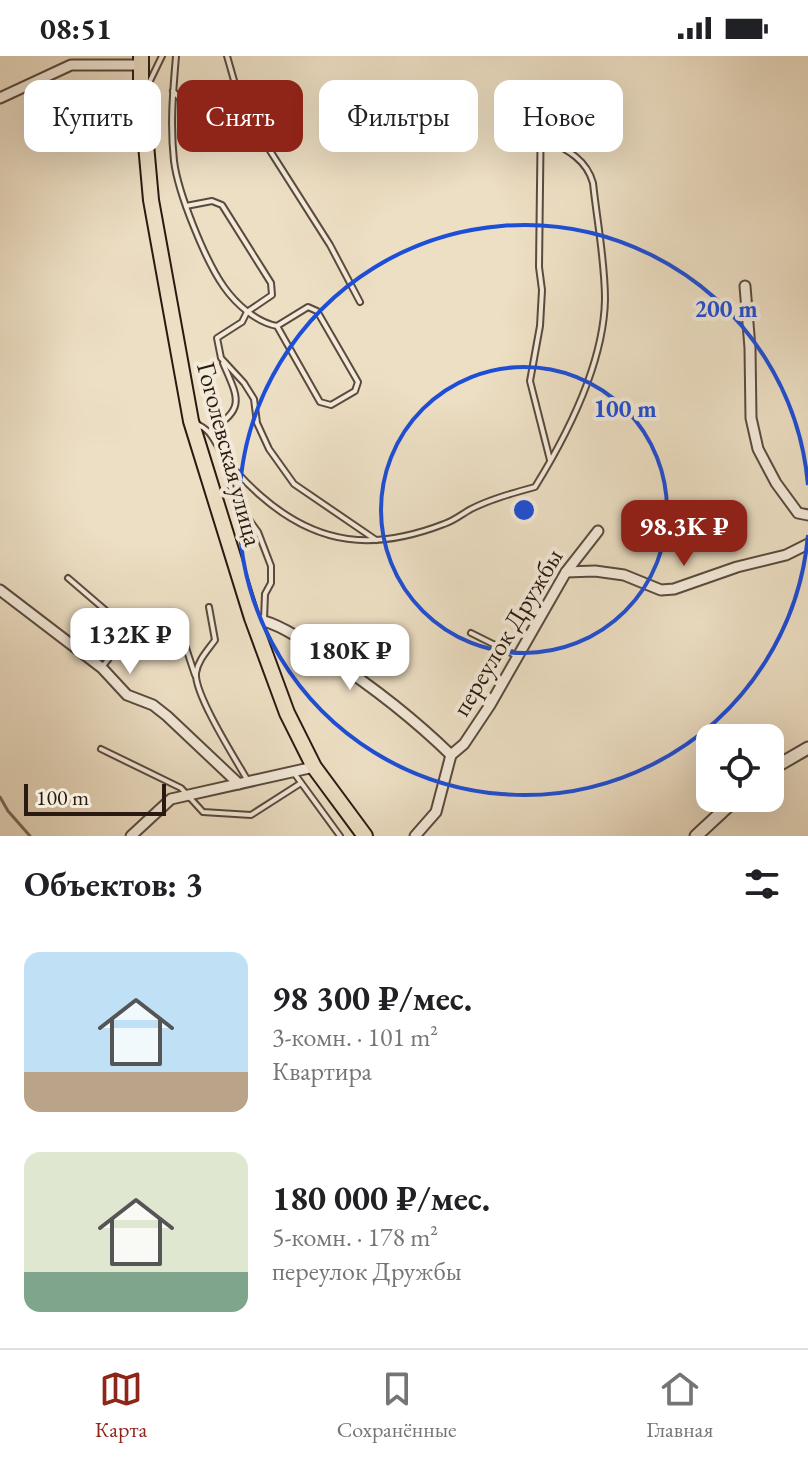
<!DOCTYPE html>
<html lang="ru">
<head>
<meta charset="utf-8">
<style>
  :root { --surface:#fff; --page:#f2f2f2; --text:#202124; --muted:#757577; --line:#e0e0e0; --accent:#8f2418 }
  body { margin:0; font-family:"EB Garamond",serif; background:var(--page); color:var(--text); height:100vh; display:flex; flex-direction:column; font-size:30px; white-space:nowrap }
  * { box-sizing:border-box; margin:0 }
  p { font-size:26px; color:var(--muted) }
  .icon { flex:none; width:44px; height:44px; fill:none; stroke:currentColor; stroke-width:2; stroke-linecap:round; stroke-linejoin:round }
  .map { position:relative; height:780px; overflow:hidden }
  .drawer { display:flex; flex-direction:column; background:var(--surface); flex:1 }
  .drawer>* { flex:none }
  .guide { position:absolute; left:24px; top:24px; width:760px; height:72px; display:flex; gap:16px }
  .buttons { position:absolute; left:696px; top:668px; display:grid; gap:16px }
  .buttons a { display:grid; place-items:center; width:88px; height:88px; border-radius:16px; background:var(--surface); box-shadow:0 8px 32px #0002; font-size:40px }
  .scale { position:absolute; left:24px; bottom:20px; width:142px; box-sizing:border-box; padding-left:8px; border:4px solid #291911; border-top:0; font-size:22px; line-height:28px; white-space:nowrap; color:#291911; -webkit-text-stroke:6px #f3ead9; paint-order:stroke }
  .price { position:absolute; translate:-50% -68px; padding:0 18px; border-radius:16px; background:#fff; color:#222; font-size:26px; line-height:52px; filter:drop-shadow(0 2px 4px #0008) }
  .price::after { content:''; position:absolute; left:50%; top:48px; width:24px; height:18px; margin-left:-12px; background:inherit; clip-path:polygon(0 0,100% 0,50% 100%) }
  .price.on { background:var(--accent); color:#fff }
  ul { padding:0; list-style:none }
  li { display:flex; align-items:center; gap:24px; height:200px; padding:0 24px }
  li span { display:grid; place-items:center; flex:none; width:224px; height:160px; border-radius:16px; color:#555 }
  li>.icon { margin-inline-start:auto }
  span .icon { width:96px; height:96px; fill:#fffc; stroke-width:1 }
  li b { font-size:34px }
  h2 { display:flex; justify-content:space-between; align-items:center; height:96px; padding:0 24px; font-size:34px }
  .pill { padding:0 28px; border-radius:16px; background:var(--surface); box-shadow:0 8px 32px #0002; font-size:28px; line-height:72px }
  .pill.on { background:var(--accent); color:#fff }
  .status { display:flex; justify-content:space-between; align-items:center; height:56px; padding:0 40px; background:var(--surface); direction:ltr }
  .status svg { height:22px; fill:currentColor }
  .dock { display:flex; justify-content:space-around; align-items:center; height:112px; border-top:2px solid var(--line); background:var(--surface); font-size:22px; color:var(--muted) }
  .dock a { display:grid; justify-items:center; gap:4px }
  .dock .on { color:var(--accent) }
  .map>svg:first-child { display:block }
  .lines { fill:none; stroke-linecap:round; stroke-linejoin:round }
  .stream { stroke:#766858; stroke-width:3 }
  .service-casing { stroke:#5a4a3e; stroke-width:8 }
  .minor-casing { stroke:#5a4a3e; stroke-width:13 }
  .tertiary-casing { stroke:#5a4a3e; stroke-width:15 }
  .primary-casing { stroke:#291911; stroke-width:18 }
  .service { stroke:#f3ead9; stroke-width:4 }
  .minor { stroke:#f3ead9; stroke-width:9 }
  .tertiary { stroke:#f3ead9; stroke-width:11 }
  .primary { stroke:#eddfc4; stroke-width:14 }
  .ring { fill:none; stroke:#1d4ed8; stroke-width:4 }
  .labels { text-anchor:middle; dominant-baseline:central; stroke-width:8; stroke-linejoin:round; paint-order:stroke }
  .street-label { font-size:26px; fill:#291911; stroke:#f3ead9 }
  .centre { fill:#1d4ed8; stroke:#f3ead9; stroke-width:4 }
  .ring-label { font-size:24px; text-anchor:middle; font-weight:bold; fill:#1d4ed8; stroke:#f3ead9; stroke-width:8; stroke-linejoin:round; paint-order:stroke }
</style>
</head>
<body>
<div class="status"><b>08:51</b><svg viewBox="0 0 49 12"><path d="M0 12V9h3v3zM5 12V6h3v6zM10 12V3h3v9zM15 12V0h3v12zM26 1h20v11H26zM47 4h2v5h-2z"/></svg></div>
<div class="map">
<svg width="808" height="780" viewBox="0 0 808 780">
  <rect width="100%" height="100%" fill="#eddfc4"/>
  <filter id="stains"><feTurbulence type="fractalNoise" baseFrequency=".0025" numOctaves="4"/><feColorMatrix values="0 0 0 0 .2 0 0 0 0 .09 0 0 0 0 .02 0 0 0 .5 -.17"/></filter>
  <radialGradient id="worn" r=".72"><stop offset=".6" stop-color="#630" stop-opacity="0"/><stop offset="1" stop-color="#630" stop-opacity=".3"/></radialGradient>
  <g class="lines">
    <path class="stream" d="M0,741L8,755L30,780"/>
    <defs>
      <g id="service">
        <path d="M176,0C173,36 170,69 174,105C178,137 205,204 224,231C236,248 256,266 277,270L320,346L331,349L355,335L358,326L317,255L308,251L277,270"/>
        <path d="M227,0L241,49L330,189L360,246"/>
        <path d="M147,31L162,0"/>
        <path d="M173,35C202,67 202,65 241,49"/>
        <path d="M541,50L539,211L542,234L540,270L530,325L550,404"/>
        <path d="M186,150L212,145L222,149L271,227L272,239L247,256L242,266L217,282L221,302L244,327L254,343L257,367L269,393L294,428L376,484"/>
        <path d="M197,368C211,375 212,381 220,394C229,409 247,428 261,440C318,490 374,495 444,468C454,465 462,458 471,453C491,443 513,437 535,431C567,379 604,306 605,243C605,205 597,165 593,127C586,101 563,92 540,80"/>
        <path d="M211,374C246,352 238,342 223,307"/>
        <path d="M221,397L234,443L258,476L271,510V527L265,538L264,563"/>
        <path d="M68,522L118,565L123,584L103,610"/>
        <path d="M209,551L215,584C208,594 198,604 196,617C194,638 236,704 248,725"/>
        <path d="M178,568L195,619"/>
        <path d="M471,577L517,600"/>
        <path d="M101,693L181,732L203,756L251,759L301,727"/>
        <path d="M294,717L340,780"/>
      </g>
      <g id="minor">
        <path d="M0,42L71,9H140"/>
        <path d="M745,230L750,292L751,362L758,393L776,427L798,457L808,459"/>
        <path d="M566,516L595,515L624,519L661,534L674,533L737,511L786,499L808,488"/>
        <path d="M0,534L102,612L127,639L153,649L167,660L239,728"/>
        <path d="M252,562C281,567 305,586 329,602C373,631 413,662 451,699"/>
        <path d="M131,780L171,743L314,711"/>
        <path d="M415,780L436,756L451,699L464,688L490,649L566,516L598,475"/>
      </g>
      <g id="tertiary">
        <path d="M770,714L808,692"/>
        <path d="M696,780L737,742"/>
      </g>
      <path id="primary" d="M141,0V33L151,144L191,365L252,562L287,657L314,711L365,780"/>
    </defs>
    <use href="#service" class="service-casing"/>
    <use href="#minor" class="minor-casing"/>
    <use href="#tertiary" class="tertiary-casing"/>
    <use href="#primary" class="primary-casing"/>
    <use href="#service" class="service"/>
    <use href="#minor" class="minor"/>
    <use href="#tertiary" class="tertiary"/>
    <use href="#primary" class="primary"/>
  </g>
  <g class="ring">
    <circle cx="524" cy="454" r="143"/>
    <path d="M808 479A285 285 0 1 1 808 429"/>
  </g>
  <g class="labels">
    <g class="street-label">
      <text transform="translate(230 398) rotate(75)">Гоголевская улица</text>
      <text transform="translate(507 576) rotate(-59)">переулок Дружбы</text>
    </g>
  </g>
  <circle cx="524" cy="454" r="12" class="centre"/>
  <g class="ring-label">
    <text x="726" y="261">200 m</text>
    <text x="625" y="361">100 m</text>
  </g>
  <rect width="100%" height="100%" filter="url(#stains)"/>
  <rect width="100%" height="100%" fill="url(#worn)"/>
</svg>
<div class="buttons">
<a><svg class="icon" aria-label="locate" viewBox="0 0 24 24"><circle cx="12" cy="12" r="6"/><path d="M12 2v4M12 18v4M2 12h4M18 12h4"/></svg></a>
</div>
<div class="scale">100 m</div>
<b class="price on" style="left:684px;top:512px">98.3K ₽</b>
<b class="price" style="left:130px;top:620px">132K ₽</b>
<b class="price" style="left:350px;top:636px">180K ₽</b>
<div class="guide">
<a class="pill">Купить</a>
<a class="pill on">Снять</a>
<a class="pill">Фильтры</a>
<a class="pill">Новое</a>
</div>
</div>
<section class="drawer">
<h2>Объектов: 3<svg class="icon" aria-label="filters" viewBox="0 0 24 24"><path d="M4 7h16M4 17h16"/><circle cx="9" cy="7" r="2"/><circle cx="15" cy="17" r="2"/></svg></h2>
<ul>
<li><span style="background:linear-gradient(#bfe0f5 75%,#b9a48a 0)"><svg class="icon" aria-label="home" viewBox="0 0 24 24"><path d="M3 11l9-7 9 7M6 9v11h12V9"/></svg></span><div><b>98 300 ₽/мес.</b><p>3-комн. · 101 m²</p><p>Квартира</p></div></li>
<li><span style="background:linear-gradient(#dfe7d0 75%,#7fa58c 0)"><svg class="icon" aria-label="home" viewBox="0 0 24 24"><path d="M3 11l9-7 9 7M6 9v11h12V9"/></svg></span><div><b>180 000 ₽/мес.</b><p>5-комн. · 178 m²</p><p>переулок Дружбы</p></div></li>
</ul>
</section>
<nav class="dock">
<a class="on"><svg class="icon" aria-label="map" viewBox="0 0 24 24"><path d="M3 6l6-2 6 2 6-2v14l-6 2-6-2-6 2zM9 4v14M15 6v14"/></svg>Карта</a>
<a><svg class="icon" aria-label="saved" viewBox="0 0 24 24"><path d="M7 4h10v16l-5-4-5 4z"/></svg>Сохранённые</a>
<a><svg class="icon" aria-label="home" viewBox="0 0 24 24"><path d="M3 11l9-7 9 7M6 9v11h12V9"/></svg>Главная</a>
</nav>
</body>
</html>
